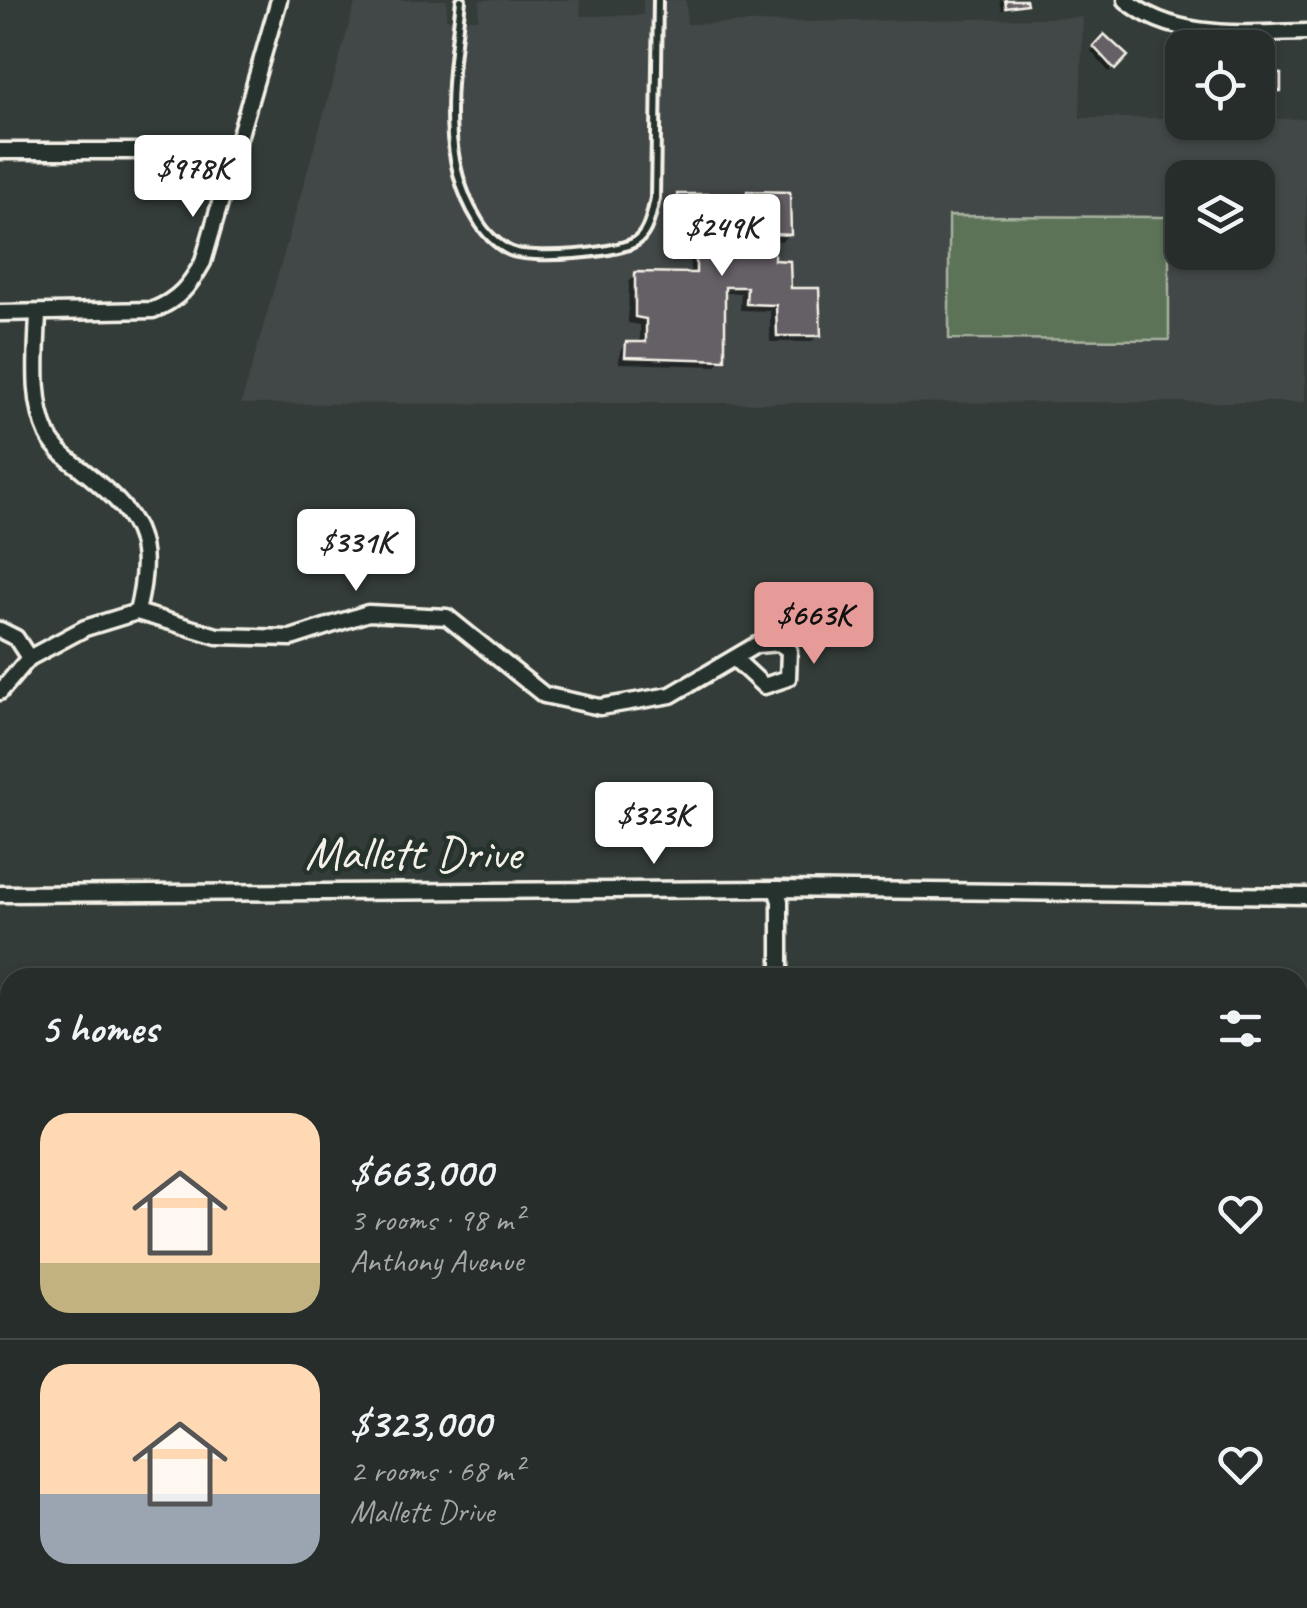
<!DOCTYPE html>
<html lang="en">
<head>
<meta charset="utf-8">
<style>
  :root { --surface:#262d2a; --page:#323936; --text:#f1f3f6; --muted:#a4a8a8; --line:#424947; --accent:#e69b98 }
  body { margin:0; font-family:Caveat,sans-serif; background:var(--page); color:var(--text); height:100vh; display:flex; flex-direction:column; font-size:38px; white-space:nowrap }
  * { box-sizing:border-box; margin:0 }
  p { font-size:32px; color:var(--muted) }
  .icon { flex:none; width:55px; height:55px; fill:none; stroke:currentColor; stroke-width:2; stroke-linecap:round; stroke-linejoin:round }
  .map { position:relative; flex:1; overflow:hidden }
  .side { position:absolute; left:0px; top:968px; width:1308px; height:642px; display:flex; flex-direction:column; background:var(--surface); border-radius:30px 30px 0 0; box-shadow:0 2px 8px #0004,0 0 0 2px var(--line) }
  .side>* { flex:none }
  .controls { position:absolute; left:1165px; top:30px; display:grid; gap:20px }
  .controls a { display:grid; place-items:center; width:110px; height:110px; border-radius:20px; background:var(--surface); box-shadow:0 2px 8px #0004,0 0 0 2px var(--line); font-size:50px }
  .price { position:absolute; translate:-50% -85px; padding:0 22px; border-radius:10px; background:#fff; color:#222; font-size:32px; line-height:65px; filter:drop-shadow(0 2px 5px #0008) }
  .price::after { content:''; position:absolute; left:50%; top:60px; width:30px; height:22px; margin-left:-15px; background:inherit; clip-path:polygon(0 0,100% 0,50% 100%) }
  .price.current { background:var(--accent); color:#111 }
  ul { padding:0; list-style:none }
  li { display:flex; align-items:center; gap:30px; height:250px; padding:0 40px }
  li+li { border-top:2px solid var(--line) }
  li span { display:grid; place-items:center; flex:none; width:280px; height:200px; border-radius:30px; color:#555 }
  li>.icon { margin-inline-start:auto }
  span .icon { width:120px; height:120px; fill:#fffc; stroke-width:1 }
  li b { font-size:42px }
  h2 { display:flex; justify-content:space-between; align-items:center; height:120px; padding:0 40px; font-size:42px }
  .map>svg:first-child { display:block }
  .built { fill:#424646; fill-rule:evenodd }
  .green { fill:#5b7358; stroke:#a8b2a0; stroke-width:2.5 }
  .shadow { fill:#0007 }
  .building { fill:#655e66; stroke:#f4f1e8; stroke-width:2.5 }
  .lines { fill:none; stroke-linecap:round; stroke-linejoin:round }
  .lane-casing { stroke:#f4f1e8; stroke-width:14 }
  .street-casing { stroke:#f4f1e8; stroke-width:21 }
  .lane { stroke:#26332d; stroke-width:6 }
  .street { stroke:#26332d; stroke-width:14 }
  .labels { text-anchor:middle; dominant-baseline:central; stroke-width:9; stroke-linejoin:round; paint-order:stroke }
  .street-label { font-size:48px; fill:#f4f1e8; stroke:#26332d }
</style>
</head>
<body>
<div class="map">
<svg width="1307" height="1608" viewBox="0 0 1307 1608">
  <rect width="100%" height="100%" fill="#333c38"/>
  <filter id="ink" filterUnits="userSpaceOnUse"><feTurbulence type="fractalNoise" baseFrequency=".01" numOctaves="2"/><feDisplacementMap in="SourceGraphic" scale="20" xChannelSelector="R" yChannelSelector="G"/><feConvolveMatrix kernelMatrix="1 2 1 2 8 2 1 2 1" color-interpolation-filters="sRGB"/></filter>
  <g filter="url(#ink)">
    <path class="built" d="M356,0H447L446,19H478L480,0H580L581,16L643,15V0H686L687,24L1083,17L1080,118H1182V122L1307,118L1305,402L241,404ZM1182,178H1258V252H1182Z"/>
    <path class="green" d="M949,216L1169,217V340L949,339Z"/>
    <g class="shadow">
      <path d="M1000,0H1024V3L1002,10Z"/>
      <path d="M1104,37L1124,56L1109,72L1091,51Z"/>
      <path d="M1170,71L1182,72V92L1173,98L1164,97Z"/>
      <path d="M1279,76L1274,94H1258V78Z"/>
      <path d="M748,193L789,234L782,241L772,240V262L818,335L811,342H770V311L740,310L741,293H722L723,359L715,366L619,363L620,351L627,344H640V325L628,323L629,282L636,275L690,276V245L672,243L671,204L678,197L720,211H740L741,200Z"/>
      <path d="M120,1600H276L274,1608H124L118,1606Z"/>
    </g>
    <g class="building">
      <path d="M1005,0H1026L1027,4L1006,7Z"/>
      <path d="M1104,34L1128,56L1115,70L1093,46Z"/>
      <path d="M1170,68L1182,70L1179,95L1167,93Z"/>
      <path d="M1258,73L1281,74V91H1258Z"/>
      <path d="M747,191L790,192L791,235L774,234V260L790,261L791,288H819L821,336H777L776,305L746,304L747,287H725V360L625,357L626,342H646V319L635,317V272L696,273V238L678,236L677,194H721L723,208H746Z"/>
      <path d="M0,1474L2,1499H10L4,1581L0,1580Z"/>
      <path d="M138,1600H279L276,1608H163Z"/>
    </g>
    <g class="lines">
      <defs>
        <g id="lane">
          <path d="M461,0C453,71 437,155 477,219C484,232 497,245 510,251C529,260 621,254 638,240C649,231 652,212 655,198L658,0"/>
          <path d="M1,1432L10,1350"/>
          <path d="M412,1600L437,1608"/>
          <path d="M333,1608L336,1600"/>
        </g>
        <g id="street">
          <path d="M1126,0C1173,41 1248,33 1307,32"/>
          <path d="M0,151H237"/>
          <path d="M0,313L153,310C179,300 190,285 203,262L279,0"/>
          <path d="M38,313C37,351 31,400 48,435C55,449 68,459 80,468C138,515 155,536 137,612"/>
          <path d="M0,630L16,638L29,658"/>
          <path d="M0,692L29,658L85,628L137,612L217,636L291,638L368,613L447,617L544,695L600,707L671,695L756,645L779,643L789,650L788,678L764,686L737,661"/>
          <path d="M776,889L780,901V978"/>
          <path d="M0,894L776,889L1307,896"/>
          <path d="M1298,1103L1307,1102"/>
          <path d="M0,1109H10"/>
          <path d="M0,1433L10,1434"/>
          <path d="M1185,1600L1197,1608"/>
          <path d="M1294,1608L1307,1590"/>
        </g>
      </defs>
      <use href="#lane" class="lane-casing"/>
      <use href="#street" class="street-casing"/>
      <use href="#lane" class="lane"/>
      <use href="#street" class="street"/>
    </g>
  </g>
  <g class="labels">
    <g class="street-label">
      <text x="413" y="853">Mallett Drive</text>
    </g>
  </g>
</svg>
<div class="controls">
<a><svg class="icon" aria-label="locate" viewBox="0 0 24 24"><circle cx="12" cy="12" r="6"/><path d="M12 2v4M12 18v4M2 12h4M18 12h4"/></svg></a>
<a><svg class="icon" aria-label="layers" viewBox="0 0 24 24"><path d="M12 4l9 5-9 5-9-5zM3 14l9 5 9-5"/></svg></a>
</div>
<b class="price" style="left:193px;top:220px">$978K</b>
<b class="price" style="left:722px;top:279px">$249K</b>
<b class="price" style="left:356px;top:594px">$331K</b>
<b class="price current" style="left:814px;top:667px">$663K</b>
<b class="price" style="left:654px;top:867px">$323K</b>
<section class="side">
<h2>5 homes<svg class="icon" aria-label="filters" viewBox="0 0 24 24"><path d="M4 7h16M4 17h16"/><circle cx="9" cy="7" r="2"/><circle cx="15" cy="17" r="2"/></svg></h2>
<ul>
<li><span style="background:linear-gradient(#ffd9b3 75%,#c2b280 0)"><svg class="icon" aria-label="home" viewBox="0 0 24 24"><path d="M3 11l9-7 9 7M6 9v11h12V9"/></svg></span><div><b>$663,000</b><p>3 rooms · 98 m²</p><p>Anthony Avenue</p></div><svg class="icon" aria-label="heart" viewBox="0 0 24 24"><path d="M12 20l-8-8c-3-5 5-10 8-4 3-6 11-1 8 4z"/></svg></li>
<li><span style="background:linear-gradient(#ffd9b3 65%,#9aa5b1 0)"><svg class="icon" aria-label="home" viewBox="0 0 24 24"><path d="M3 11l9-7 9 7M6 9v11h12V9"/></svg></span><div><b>$323,000</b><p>2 rooms · 68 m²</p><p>Mallett Drive</p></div><svg class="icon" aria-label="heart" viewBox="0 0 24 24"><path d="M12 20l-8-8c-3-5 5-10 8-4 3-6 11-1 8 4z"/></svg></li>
</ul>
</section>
</div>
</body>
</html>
